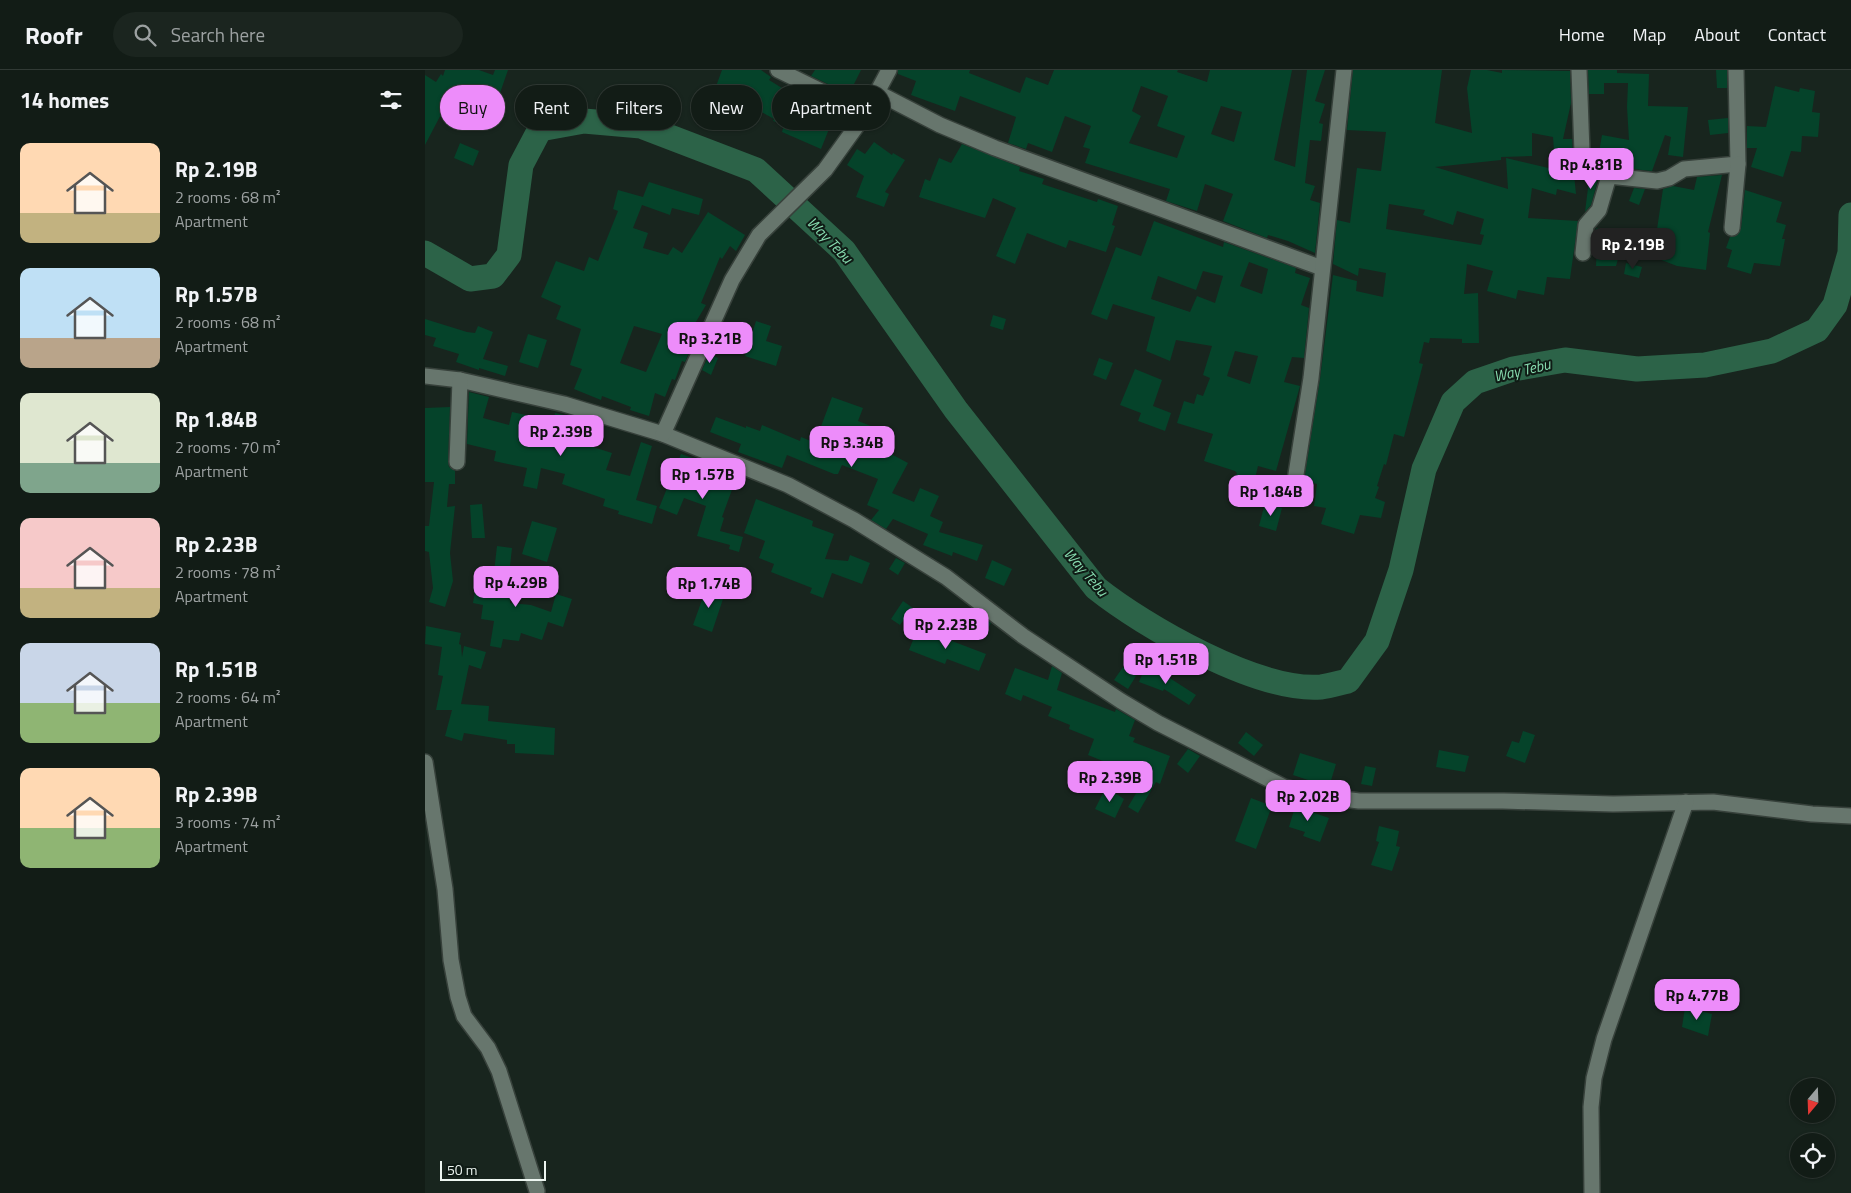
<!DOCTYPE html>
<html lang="en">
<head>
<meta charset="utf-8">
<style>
  :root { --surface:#121c16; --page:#1b251f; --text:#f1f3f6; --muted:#9ca1a1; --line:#313a35; --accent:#ed8cfa }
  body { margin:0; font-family:"Titillium Web",sans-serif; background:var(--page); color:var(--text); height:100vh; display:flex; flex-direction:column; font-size:19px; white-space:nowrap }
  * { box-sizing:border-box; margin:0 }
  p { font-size:16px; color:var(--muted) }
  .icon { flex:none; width:28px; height:28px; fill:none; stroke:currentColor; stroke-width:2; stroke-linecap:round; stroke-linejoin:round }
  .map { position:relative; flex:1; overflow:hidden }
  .drawer { display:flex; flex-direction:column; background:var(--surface); width:425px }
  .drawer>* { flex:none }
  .guide { position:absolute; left:15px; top:15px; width:475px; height:45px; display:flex; gap:10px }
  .needle { width:32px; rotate:199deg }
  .fabs { position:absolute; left:1365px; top:1008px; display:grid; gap:10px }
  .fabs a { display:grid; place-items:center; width:45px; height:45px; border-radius:50%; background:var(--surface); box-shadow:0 1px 4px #0004,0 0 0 1px var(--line); font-size:25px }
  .scale { position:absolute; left:15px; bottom:12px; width:106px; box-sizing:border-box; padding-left:5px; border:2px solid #edf6f1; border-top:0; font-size:14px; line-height:18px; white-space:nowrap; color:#edf6f1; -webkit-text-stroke:4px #0f1b15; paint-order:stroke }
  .price { position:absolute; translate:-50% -42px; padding:0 11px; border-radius:10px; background:var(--accent); color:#111; font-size:16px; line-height:32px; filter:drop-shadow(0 1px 2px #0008) }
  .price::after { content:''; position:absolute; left:50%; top:30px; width:15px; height:11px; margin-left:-8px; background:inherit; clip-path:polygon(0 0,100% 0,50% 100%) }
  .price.selected { background:#222; color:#fff }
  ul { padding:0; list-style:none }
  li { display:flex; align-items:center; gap:15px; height:125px; padding:0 20px }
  li span { display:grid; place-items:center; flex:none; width:140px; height:100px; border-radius:10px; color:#555 }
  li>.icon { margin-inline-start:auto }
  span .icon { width:60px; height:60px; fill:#fffc; stroke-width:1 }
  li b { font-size:21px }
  h2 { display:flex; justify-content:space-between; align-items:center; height:60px; padding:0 20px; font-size:21px }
  .chip { padding:0 18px; border-radius:22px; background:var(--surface); box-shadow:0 1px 4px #0004,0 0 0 1px var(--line); font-size:18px; line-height:45px }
  .chip.selected { background:var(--accent); color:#111 }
  header { display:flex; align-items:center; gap:30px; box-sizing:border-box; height:70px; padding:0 25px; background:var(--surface); border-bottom:1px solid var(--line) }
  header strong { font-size:24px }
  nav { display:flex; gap:28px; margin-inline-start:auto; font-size:18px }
  .search { width:350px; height:45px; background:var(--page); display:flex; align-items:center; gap:12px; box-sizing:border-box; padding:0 18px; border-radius:28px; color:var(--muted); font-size:19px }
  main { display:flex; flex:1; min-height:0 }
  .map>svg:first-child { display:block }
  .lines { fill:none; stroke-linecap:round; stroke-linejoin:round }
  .river { stroke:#2c6348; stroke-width:25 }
  .building { fill:#05432a; fill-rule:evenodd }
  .minor-casing { stroke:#37413b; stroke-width:18 }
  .minor { stroke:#67766d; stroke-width:15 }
  .labels { text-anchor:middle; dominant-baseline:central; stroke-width:4; stroke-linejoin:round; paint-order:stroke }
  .water-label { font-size:15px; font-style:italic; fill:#87dbaf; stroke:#0f1b15 }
</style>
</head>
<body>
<header>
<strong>Roofr</strong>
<div class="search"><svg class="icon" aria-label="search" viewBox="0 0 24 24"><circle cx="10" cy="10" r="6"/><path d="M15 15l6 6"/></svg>Search here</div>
<nav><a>Home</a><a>Map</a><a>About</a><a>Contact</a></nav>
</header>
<main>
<section class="drawer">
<h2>14 homes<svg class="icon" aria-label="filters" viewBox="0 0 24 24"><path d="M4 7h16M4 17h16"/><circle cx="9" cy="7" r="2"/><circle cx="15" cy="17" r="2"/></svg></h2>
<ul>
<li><span style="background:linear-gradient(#ffd9b3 70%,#c2b280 0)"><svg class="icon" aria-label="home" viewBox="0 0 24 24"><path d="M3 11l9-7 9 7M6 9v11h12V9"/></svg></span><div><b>Rp 2.19B</b><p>2 rooms · 68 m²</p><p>Apartment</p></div></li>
<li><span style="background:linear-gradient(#bfe0f5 70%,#b9a48a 0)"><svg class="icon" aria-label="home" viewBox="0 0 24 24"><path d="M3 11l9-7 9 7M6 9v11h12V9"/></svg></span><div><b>Rp 1.57B</b><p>2 rooms · 68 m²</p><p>Apartment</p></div></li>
<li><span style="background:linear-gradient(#dfe7d0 70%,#7fa58c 0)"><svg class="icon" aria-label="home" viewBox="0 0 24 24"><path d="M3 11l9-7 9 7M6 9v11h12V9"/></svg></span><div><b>Rp 1.84B</b><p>2 rooms · 70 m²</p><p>Apartment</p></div></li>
<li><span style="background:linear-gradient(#f6c9c9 70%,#c2b280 0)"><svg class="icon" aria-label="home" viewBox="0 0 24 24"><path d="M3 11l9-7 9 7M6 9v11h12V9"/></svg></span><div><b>Rp 2.23B</b><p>2 rooms · 78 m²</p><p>Apartment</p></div></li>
<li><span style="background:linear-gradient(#c9d6e8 60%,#8fb573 0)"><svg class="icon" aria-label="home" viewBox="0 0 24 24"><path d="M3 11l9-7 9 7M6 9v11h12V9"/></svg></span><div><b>Rp 1.51B</b><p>2 rooms · 64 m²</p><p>Apartment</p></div></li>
<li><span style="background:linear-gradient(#ffd9b3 60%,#8fb573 0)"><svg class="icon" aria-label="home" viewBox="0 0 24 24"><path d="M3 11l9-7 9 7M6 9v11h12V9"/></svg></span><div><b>Rp 2.39B</b><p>3 rooms · 74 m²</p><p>Apartment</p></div></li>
</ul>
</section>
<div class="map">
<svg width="1426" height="1123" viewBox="0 0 1426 1123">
  <rect width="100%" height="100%" fill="#18251e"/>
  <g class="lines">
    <path class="river" d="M0,183L45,209L68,206L84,185L96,95L115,59L159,51L216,56L331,100L419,181L531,340L671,518C720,557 833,622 896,617C905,616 914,613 923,611L952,571L976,500L999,399L1028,332L1050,312L1088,299L1140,290L1212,299L1280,295L1347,281L1392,260L1410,235L1425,183L1426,145"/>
  </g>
  <g class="building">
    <path d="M20,0H54L68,5L70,0H83L75,23L71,21L58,47L23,31L0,75V5L11,12L16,4L18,6Z"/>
    <path d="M297,0H336L346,7L344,10L365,23L367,17L419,43L414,52L408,49L396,79L357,62L359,55L348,51L349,49L331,39L335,32L310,20L308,25L290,19Z"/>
    <path d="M390,0H436L424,24L386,6Z"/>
    <path d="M473,0H545L544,3L595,23L601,7L623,15L629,0H753L752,2L782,12L785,0H867L849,90L870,97L882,0H900L890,31L900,34L894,53L898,54L896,71L885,70L880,113L890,116L885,130L895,133L890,183L863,171L843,165L842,168L798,151L808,124L780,114L772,141L741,131L745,119L660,93L665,79L658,77L666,56L640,46L627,82L603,73L601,79L583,73L591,47L535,26L530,41L486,25L491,11L473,4ZM716,16L743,26L732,56L760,66L752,88L704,73L716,46L707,41ZM796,36L817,42L809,72L786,64Z"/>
    <path d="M928,0H1017L1010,53L1047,63L1042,18L1046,0H1062L1077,3V0L1145,1L1146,33L1138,69H1147L1148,83L1135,84L1133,93H1130L1128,67L1107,63V86L1076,87V90L1010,97L1083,119L1081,88L1149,104L1151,124L1132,119L1131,125L1107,118L1103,148L1153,151L1145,209L1122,207L1119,225L1093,220L1091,229L1062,221L1068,201L1042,194L1039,224L1053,223L1054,273H1037V269L1005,268L1004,273L999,272L994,293L998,294L979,367L969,364L961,395L959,394L952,416L954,417L950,428L960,432L956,448L935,445L929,464L896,454L901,438L889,436L892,414L879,411L895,309L908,205L932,211L931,221L958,227L961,203L934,198L933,206L908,194L912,150L925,153L932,98L956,101L961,62L922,60ZM964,134L1000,140L998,145L1028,155L1032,141L1059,149L1055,164L1059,165L1056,175L961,159Z"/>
    <path d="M1163,0H1192V3L1224,4L1223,36L1263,37L1258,87L1243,85L1246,67L1240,65L1227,101L1188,97L1170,81L1174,82L1177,65L1204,70L1202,37L1203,13H1179V24H1164Z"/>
    <path d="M1291,0H1302V18H1292Z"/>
    <path d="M1350,16L1374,22L1375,18L1390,21L1387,42L1395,43L1393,67L1377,66L1376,82L1366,81L1358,107L1326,97L1332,78H1322V56L1341,57Z"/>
    <path d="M1303,48V63L1285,65L1283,50Z"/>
    <path d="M449,72L467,85L468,83L480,90L460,122L464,124L459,137L431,127L439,106L422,95L432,79L440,84Z"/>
    <path d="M35,73L54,81L48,96L29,88Z"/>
    <path d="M537,74L595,97L594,101L619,109L617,114L672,132L673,129L693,136L687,155L690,156L681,182L644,170L641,178L602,163L590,194L571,186L591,138L568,128L560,148L494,127L500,109L505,111L514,88L526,93Z"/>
    <path d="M1165,102L1173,109L1166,135L1160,142Z"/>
    <path d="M1297,105L1283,162L1285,163L1281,200L1252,196L1226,186L1229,178L1214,170L1219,160L1231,166L1238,119L1248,116L1269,120L1272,107Z"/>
    <path d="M224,112L278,129L274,145L247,138L245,145L217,135L208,158L223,163L218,178L243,185L248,177L257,183L283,142L320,165L311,181L305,176L297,189L295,187L276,233L281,235L260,270L268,273L260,292L257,291L250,310L247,309L240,327L230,323L224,346L205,340L206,337L177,326L176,330L149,319L157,299L145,295L156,259L131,249L136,236L116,227L131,191L159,201L164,187L173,191L193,141L188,139L193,120L218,127ZM209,256L237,264L221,302L195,293Z"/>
    <path d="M1209,118L1220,119L1214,135L1204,131Z"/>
    <path d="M1320,120L1357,132L1351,152L1361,155L1357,169H1360L1355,196L1329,193L1326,204L1302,197L1307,180L1301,178L1305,167L1311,166L1316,159Z"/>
    <path d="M729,151L798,177L799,172L871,198L870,203L885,208L876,235L884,238L879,288L867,287L859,312L875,316L851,401L833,396L825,429L805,421L812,403L810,401L779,391L788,364L752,353L759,331L769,334L772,324L778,326L785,308L778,305L787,276L751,270L745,291L721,281L730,247L688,234L682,250L666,244L691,177L716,186ZM824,192L843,199L837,224L815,216ZM778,201L798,206L790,233L772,226L765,242L726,229L733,206L771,220ZM810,281L833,286L825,314L802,306Z"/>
    <path d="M1171,158L1200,165L1191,196H1171L1172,176H1168Z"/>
    <path d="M1201,193L1217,197L1214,208L1199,204Z"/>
    <path d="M568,245L581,249L578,260L565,256Z"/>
    <path d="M0,249L42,262L50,263L53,256L68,262L58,289L83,296L80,306L54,298V300L31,292L34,284L8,276L11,268L0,265Z"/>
    <path d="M331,251L346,256L341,271L357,276L351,296L320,286Z"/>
    <path d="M103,264L122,270L113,298L94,292Z"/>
    <path d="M284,284L293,288L286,305L277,300Z"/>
    <path d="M674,288L688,293L681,310L668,305Z"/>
    <path d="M710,299L737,310L728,336L746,343L740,361L713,351L716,343L695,335Z"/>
    <path d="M44,322L64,327L58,348L84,355L87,342L101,345L99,353L127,358L130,343L143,346L142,350L174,360L168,377L187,383L181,400L205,406L216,372L227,376L211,430L232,436L227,454L193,444L194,441L178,436L180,429L137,414L140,404L116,398L112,419L98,416L102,398L69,391L71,381L42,374Z"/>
    <path d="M407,327L438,338L433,351L459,361L453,377L483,393L467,423L489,432L495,418L514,426L505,446L518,452L514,462L558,475L552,491L528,482L527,486L498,475L503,464L468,449L461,459L446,450L454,440L442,435L453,409L417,395L413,404H409L362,385L357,398L313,382L316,374L285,362L291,347L321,358V356L335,361L337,355L375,371L376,367L386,371L389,365L392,367Z"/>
    <path d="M25,337L23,392L24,397L30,401V414H24L22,437L30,436L25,483L28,511L20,537L4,532L8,518L4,482L0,481V456H4L9,412H0V338Z"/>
    <path d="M256,384L273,390L268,407L293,414L299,399L315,406L311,418L308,417L297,447L299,448L295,461L318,467L314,482L304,479L305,475L272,466L281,436L259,428L252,445L234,438Z"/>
    <path d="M331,429L388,451L387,456L409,464L400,489L423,491L425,485L445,493L437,514L407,503L398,528L385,523L387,518L346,502L349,494L334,488L340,471L319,463Z"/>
    <path d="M840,433L857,438L851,461L834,456Z"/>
    <path d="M57,434L60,468H47L45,435Z"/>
    <path d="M107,451L132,458L122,492L97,484Z"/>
    <path d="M72,476L87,478L84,505H86L85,533L106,535L126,542L131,524L147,529L138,557L123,552L117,570L96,563L94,571L78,569L76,578L65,576L69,551L56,549L58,535L48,533L50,521L71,525L72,503L69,502Z"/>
    <path d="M471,488L480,493L473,505L464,499Z"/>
    <path d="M567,490L587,499L579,516L560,508Z"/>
    <path d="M282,516L300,523L287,562L268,555Z"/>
    <path d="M478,531L488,538L475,555L466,549Z"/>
    <path d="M545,538L566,553L561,562L538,549Z"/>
    <path d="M1,556L36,563L34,574L36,575L37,587L39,576L61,582L56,599L44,595L36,634L64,636L63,651L130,658L129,685L90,683V674H82V670L39,663L37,671L20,666L27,640H11L18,606L13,605L17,577L0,574Z"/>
    <path d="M493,558L561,584L554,601L522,589L520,594L484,580Z"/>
    <path d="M627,596L637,603L632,620L690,642L691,639L710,650L704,666L710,668L708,672L745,686L735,714L731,712L713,743L703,737L720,708L663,685L669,669L644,659L645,655L623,646L627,637L598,625L596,631L580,624L590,598L623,610Z"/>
    <path d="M698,597L711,606L703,619L689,610Z"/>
    <path d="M720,597L740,605L771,625L764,635L739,619L738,621L714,612Z"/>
    <path d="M1098,661L1110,665L1100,693L1081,686L1087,671L1094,673Z"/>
    <path d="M821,662L838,675L829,686L813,673Z"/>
    <path d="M763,679L775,686L763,703L752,694Z"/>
    <path d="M1014,680L1044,686L1040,702L1011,697Z"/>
    <path d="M875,683L911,694L904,717L868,705Z"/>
    <path d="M940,696L951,698L947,716L936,714Z"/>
    <path d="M681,717L699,729L690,748L670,739Z"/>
    <path d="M826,728L847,736L831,779L810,771Z"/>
    <path d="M872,730L883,733L881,740L904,748L895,772L878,766L880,762L864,757Z"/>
    <path d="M954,756L974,761L971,776L975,777L967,801L946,795L954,772L951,771Z"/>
    <path d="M1260,937L1287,944L1283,966L1257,957Z"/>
  </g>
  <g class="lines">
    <defs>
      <g id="minor">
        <path d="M353,0L441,43"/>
        <path d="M1154,0L1157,82L1184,106L1232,111L1244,108L1259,99L1313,94L1311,0"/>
        <path d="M453,23L515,55L570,78L897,198"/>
        <path d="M1307,158L1313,94"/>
        <path d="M1158,183L1161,155L1174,140L1184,106"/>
        <path d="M0,306L35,310L139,334L238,364L363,415L429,450L521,507L598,566L696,631L733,653L859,717L894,726L934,731H1078L1188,734L1288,732L1387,744L1426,746"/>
        <path d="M238,364L307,210L334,165L400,100L441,43L464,0"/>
        <path d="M32,392L35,310"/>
        <path d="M869,417L886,308L919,0"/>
        <path d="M0,692L20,819L26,890L33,927L39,946L63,978L74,1001L112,1121"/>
        <path d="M1167,1123L1166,1037L1169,1008L1179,969L1261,732"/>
      </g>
    </defs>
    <use href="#minor" class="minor-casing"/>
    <use href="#minor" class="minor"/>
  </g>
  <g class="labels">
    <g class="water-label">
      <text transform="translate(405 170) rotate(46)">Way Tebu</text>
      <text transform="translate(1097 300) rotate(-13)">Way Tebu</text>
      <text transform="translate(661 502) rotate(49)">Way Tebu</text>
    </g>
  </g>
</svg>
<div class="fabs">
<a><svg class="needle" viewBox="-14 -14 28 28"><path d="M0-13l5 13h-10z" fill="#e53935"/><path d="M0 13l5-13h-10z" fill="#9ca1a1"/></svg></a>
<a><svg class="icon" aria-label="locate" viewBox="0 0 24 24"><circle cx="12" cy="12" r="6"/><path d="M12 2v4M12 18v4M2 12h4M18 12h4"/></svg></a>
</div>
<div class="scale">50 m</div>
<b class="price" style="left:1166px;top:120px">Rp 4.81B</b>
<b class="price selected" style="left:1208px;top:200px">Rp 2.19B</b>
<b class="price" style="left:285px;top:294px">Rp 3.21B</b>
<b class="price" style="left:136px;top:387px">Rp 2.39B</b>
<b class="price" style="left:427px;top:398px">Rp 3.34B</b>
<b class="price" style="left:278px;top:430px">Rp 1.57B</b>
<b class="price" style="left:846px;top:447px">Rp 1.84B</b>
<b class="price" style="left:91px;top:538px">Rp 4.29B</b>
<b class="price" style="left:284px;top:539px">Rp 1.74B</b>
<b class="price" style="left:521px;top:580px">Rp 2.23B</b>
<b class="price" style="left:741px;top:615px">Rp 1.51B</b>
<b class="price" style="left:685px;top:733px">Rp 2.39B</b>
<b class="price" style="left:883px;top:752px">Rp 2.02B</b>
<b class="price" style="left:1272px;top:951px">Rp 4.77B</b>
<div class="guide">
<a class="chip selected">Buy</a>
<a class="chip">Rent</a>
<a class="chip">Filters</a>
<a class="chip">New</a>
<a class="chip">Apartment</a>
</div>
</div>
</main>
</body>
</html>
